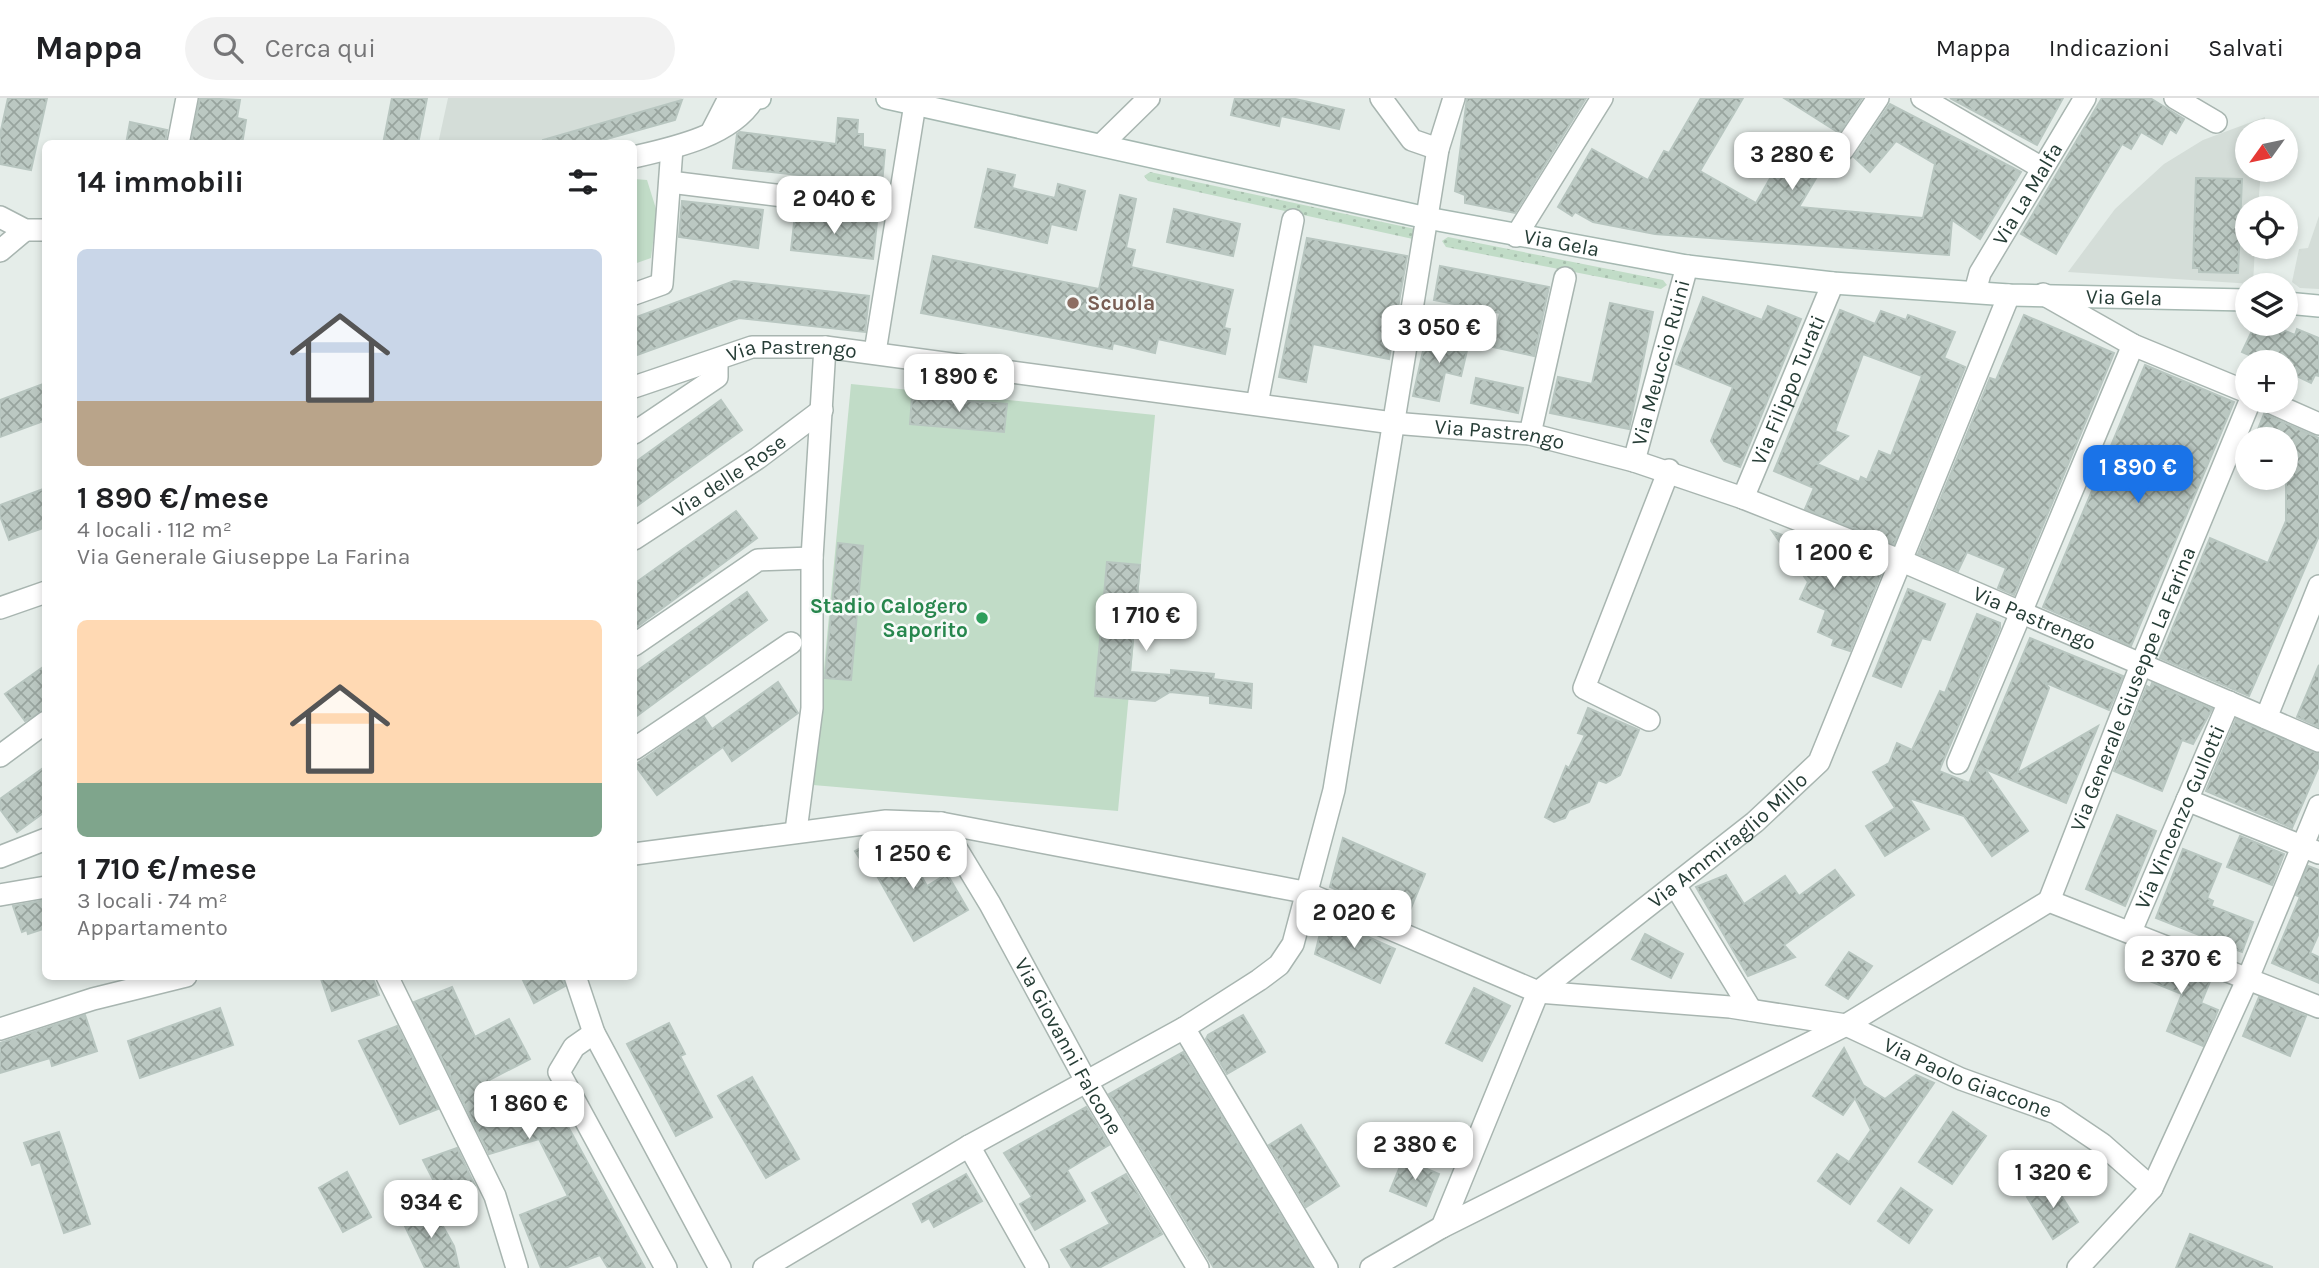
<!DOCTYPE html>
<html lang="it">
<head>
<meta charset="utf-8">
<style>
  :root { --surface:#fff; --page:#f2f2f2; --text:#202124; --muted:#757577; --line:#e0e0e0; --accent:#1a73e8 }
  body { margin:0; font-family:Karla,sans-serif; background:var(--page); color:var(--text); height:100vh; display:flex; flex-direction:column; font-size:26px; white-space:nowrap }
  * { box-sizing:border-box; margin:0 }
  p { font-size:23px; color:var(--muted) }
  .icon { flex:none; width:38px; height:38px; fill:none; stroke:currentColor; stroke-width:2; stroke-linecap:round; stroke-linejoin:round }
  .map { position:relative; flex:1; overflow:hidden }
  .sheet { position:absolute; left:42px; top:42px; width:595px; height:840px; display:flex; flex-direction:column; background:var(--surface); border-radius:10px; box-shadow:0 4px 10px #0003 }
  .sheet>* { flex:none }
  .needle { width:46px; rotate:237deg }
  .controls { position:absolute; left:2235px; top:21px; display:grid; gap:14px }
  .controls a { display:grid; place-items:center; width:63px; height:63px; border-radius:50%; background:var(--surface); box-shadow:0 4px 10px #0003; font-size:35px }
  .price { position:absolute; translate:-50% -60px; padding:0 16px; border-radius:14px; background:#fff; color:#222; font-size:23px; line-height:46px; filter:drop-shadow(0 2px 4px #0008) }
  .price::after { content:''; position:absolute; left:50%; top:42px; width:21px; height:16px; margin-left:-10px; background:inherit; clip-path:polygon(0 0,100% 0,50% 100%) }
  .price.current { background:var(--accent); color:#fff }
  ul { padding:0; list-style:none }
  li { display:grid; align-content:center; gap:14px; height:371px; padding:0 35px }
  li span { display:grid; place-items:center; height:217px; border-radius:10px; color:#555 }
  li>.icon { margin-inline-start:auto }
  span .icon { width:126px; height:126px; fill:#fffc; stroke-width:1 }
  li b { font-size:30px }
  h2 { display:flex; justify-content:space-between; align-items:center; height:84px; padding:0 35px; font-size:30px }
  header { display:flex; align-items:center; gap:42px; box-sizing:border-box; height:98px; padding:0 35px; background:var(--surface); border-bottom:2px solid var(--line) }
  header strong { font-size:33px }
  nav { display:flex; gap:38px; margin-inline-start:auto; font-size:24px }
  .search { width:490px; height:63px; background:var(--page); display:flex; align-items:center; gap:18px; box-sizing:border-box; padding:0 24px; border-radius:38px; color:var(--muted); font-size:26px }
  .map>svg:first-child { display:block }
  .built { fill:#d4ddd8 }
  .grass { fill:url(#grass-dots) }
  .garden { fill:#c1dcc7 }
  .building { fill:url(#building-cross-hatch); stroke:#b8c6c0; stroke-width:2; fill-rule:evenodd }
  .lines { fill:none; stroke-linecap:round; stroke-linejoin:round }
  .minor-casing { stroke:#a8b5b0; stroke-width:24 }
  .tertiary-casing { stroke:#a8b5b0; stroke-width:24 }
  .secondary-casing { stroke:#a5b8b1; stroke-width:24 }
  .minor { stroke:#fff; stroke-width:21 }
  .tertiary { stroke:#fff; stroke-width:21 }
  .secondary { stroke:#fff; stroke-width:21 }
  .education-dot { fill:#8d6e63; stroke:#f6faf8; stroke-width:2.5 }
  .leisure-dot { fill:#2e9e5b; stroke:#f6faf8; stroke-width:2.5 }
  .labels { text-anchor:middle; dominant-baseline:central; stroke-width:5; stroke-linejoin:round; paint-order:stroke }
  .street-label { font-size:21px; fill:#263d36; stroke:#f6faf8 }
  .education-label { font-size:21px; font-weight:bold; fill:#785e54; stroke:#f6faf8; text-anchor:start }
  .leisure-label { font-size:21px; font-weight:bold; fill:#27864d; stroke:#f6faf8; text-anchor:end }
</style>
</head>
<body>
<header>
<strong>Mappa</strong>
<div class="search"><svg class="icon" aria-label="search" viewBox="0 0 24 24"><circle cx="10" cy="10" r="6"/><path d="M15 15l6 6"/></svg>Cerca qui</div>
<nav><a>Mappa</a><a>Indicazioni</a><a>Salvati</a></nav>
</header>
<div class="map">
<svg width="2319" height="1170" viewBox="0 0 2319 1170">
  <defs>
    <pattern id="grass-dots" width="8" height="8" patternUnits="userSpaceOnUse" patternTransform="scale(1.75)"><rect width="8" height="8" fill="#c1dcc7"/><path d="M2 2h.1M6 6h.1" fill="none" stroke="#a6beac" stroke-width="1.8" stroke-linecap="round"/></pattern>
    <pattern id="building-cross-hatch" width="8" height="8" patternUnits="userSpaceOnUse" patternTransform="scale(1.75)"><rect width="8" height="8" fill="#bbc8c2"/><path d="M0 0l8 8M0 8l8-8" fill="none" stroke="#98a49e"/></pattern>
  </defs>
  <rect width="100%" height="100%" fill="#e5ede9"/>
  <g class="built">
    <path d="M448,0H682L675,22L589,45L438,46Z"/>
    <path d="M2265,19L2264,33H2247V72H2261L2258,110H2247V149H2255L2253,186L2068,174L2115,111L2164,66L2203,42Z"/>
    <path d="M2319,118V191L2300,190L2292,184L2299,151L2308,150Z"/>
  </g>
  <g class="grass">
    <path d="M1150,74L1415,131L1413,141L1148,83L1144,78Z"/>
    <path d="M1448,139L1663,182L1667,187L1661,191L1446,149L1442,143Z"/>
  </g>
  <g class="garden">
    <path d="M634,81L647,82L657,114L651,160L634,166Z"/>
    <path d="M851,286L1155,317L1118,713L813,687Z"/>
  </g>
  <g class="building">
    <path d="M8,0H47L31,72L0,66V37Z"/>
    <path d="M200,0L240,2L237,20L246,22L242,46H191Z"/>
    <path d="M392,0H427L418,46H383Z"/>
    <path d="M1235,0H1291L1344,12L1339,31L1281,18L1279,28L1231,17Z"/>
    <path d="M1467,0H1586L1515,115L1465,105V97L1455,93Z"/>
    <path d="M1701,0H1743L1700,73L1756,105L1784,56L1796,63L1799,56L1822,70L1799,109L1923,120L1935,66L1896,43L1870,74L1854,59L1890,6L2021,74L1980,141L1952,122L1949,157L1655,136L1593,124L1575,114L1572,118L1558,109L1592,51L1648,82L1664,53L1669,55Z"/>
    <path d="M1784,0H1862L1839,35Z"/>
    <path d="M1950,0H2063L2037,47Z"/>
    <path d="M2102,0H2150L2184,21L2176,35L2170,31L2162,46L2141,34L2131,51L2122,46L2056,156L2021,136Z"/>
    <path d="M682,2L675,22L589,46H543V42Z"/>
    <path d="M838,20L858,22L857,36H863V49L885,52L882,86L733,70L737,36L740,34L836,46Z"/>
    <path d="M130,24L167,32L165,46H126Z"/>
    <path d="M988,71L1015,77L1012,90L1055,100L1058,86L1085,93L1076,132L1051,126L1047,145L975,129Z"/>
    <path d="M2196,80L2242,81L2238,175L2199,174V170H2193Z"/>
    <path d="M1120,97L1136,101L1126,150L1135,152L1131,169L1233,192L1224,230L1230,231L1225,256L1158,241L1155,255L1113,245L1112,251L921,215L933,158L1099,191Z"/>
    <path d="M682,103L763,112L758,150L679,139Z"/>
    <path d="M1174,111L1240,126L1233,158L1167,144Z"/>
    <path d="M795,116L877,124L873,161L791,152Z"/>
    <path d="M1307,140L1407,158L1389,261L1313,246L1306,284L1279,279Z"/>
    <path d="M1440,168L1549,189L1534,258L1493,249L1500,215L1434,202Z"/>
    <path d="M734,183L869,198L865,234L739,220L634,258V220Z"/>
    <path d="M1703,199L1762,222L1768,208L1801,221L1740,369L1724,363L1711,343L1733,289L1676,266Z"/>
    <path d="M1610,205L1653,214L1629,331L1550,315L1558,279L1592,286Z"/>
    <path d="M1840,212L1875,226L1881,213L1906,222L1908,217L1955,234L1944,260L1965,269L1894,446L1805,411L1814,390L1774,373ZM1863,256L1922,278L1891,358L1879,353L1867,382L1861,379L1859,384L1817,366L1848,338L1835,333Z"/>
    <path d="M2024,217L2114,255L2014,497L1998,490L2006,470L1967,454L1958,473L1918,456L1990,280L1996,282Z"/>
    <path d="M2268,226L2295,237L2297,231L2319,240V278L2315,277L2311,285L2286,273V264H2265L2242,254L2252,233Z"/>
    <path d="M1427,235L1469,244L1461,278L1445,274L1439,303L1413,298Z"/>
    <path d="M2145,267L2234,304L2131,548L2043,509Z"/>
    <path d="M1476,280L1523,290L1518,315L1471,305Z"/>
    <path d="M46,285V322L0,339V302Z"/>
    <path d="M912,299L1007,306L1004,334L910,326Z"/>
    <path d="M721,302L742,332L634,410V365Z"/>
    <path d="M2264,316L2319,340V438L2249,598L2160,560L2210,440L2268,465L2286,423V341H2254Z"/>
    <path d="M46,390V429L9,442L0,418V407Z"/>
    <path d="M736,413L757,440L634,531V486Z"/>
    <path d="M1772,433L1881,476L1850,553L1832,547L1834,541L1818,534L1826,512L1800,501L1808,484Z"/>
    <path d="M838,445L863,448L851,582L825,580Z"/>
    <path d="M1107,464L1140,467L1130,574L1171,577V572L1214,576L1213,581L1252,586L1251,610L1210,605V598L1170,594L1155,603L1095,598Z"/>
    <path d="M1908,491L1945,506L1930,542L1922,540L1901,589L1873,578Z"/>
    <path d="M747,494L767,522L634,620V575Z"/>
    <path d="M1977,516L2000,525V530L1939,673L1969,685L2030,540L2123,578L2109,612L2044,584L2049,590L2017,675L2098,628L2066,705L1985,671L2028,733L1992,758L1964,718L1909,700L1929,731L1885,758L1866,728L1895,710L1873,674L1889,665L1897,645L1912,652L1940,593L1945,595Z"/>
    <path d="M46,567V611L25,623L5,596Z"/>
    <path d="M2319,567V629L2297,619Z"/>
    <path d="M778,584L798,615L732,663L723,649L657,697L635,667L704,619L712,631Z"/>
    <path d="M2152,585L2212,611L2193,646L2182,642L2162,693L2114,673L2147,588L2150,590Z"/>
    <path d="M1588,610L1639,632L1620,677L1606,685L1598,682L1589,704L1569,712L1565,720L1554,724L1545,719L1566,668L1569,670L1585,637L1578,635Z"/>
    <path d="M2236,621L2319,656V668L2292,730L2206,693Z"/>
    <path d="M46,668V713L17,734L0,711V701Z"/>
    <path d="M2117,717L2156,733L2125,808L2086,791Z"/>
    <path d="M2240,738L2284,756L2272,787L2227,769Z"/>
    <path d="M880,739L891,758L898,754L907,771L915,767L927,788L947,776L968,812L914,843L872,769L867,772L855,753Z"/>
    <path d="M1343,740L1425,776L1406,822L1330,789Z"/>
    <path d="M2183,751L2221,766L2207,800L2213,803L2211,808L2253,824L2242,854L2156,820Z"/>
    <path d="M2308,768L2319,772V835L2310,855L2319,859V885L2272,865L2300,799L2296,797Z"/>
    <path d="M1835,772L1854,797L1784,847L1795,859L1748,878L1696,789L1726,777L1744,806L1785,778L1799,798Z"/>
    <path d="M46,802V830L28,836L27,832L22,834L13,808Z"/>
    <path d="M1324,819L1395,851L1380,885L1315,856Z"/>
    <path d="M1645,836L1683,856L1671,880L1632,861Z"/>
    <path d="M2141,853L2211,881L2201,905L2218,912L2203,948L2167,933L2182,896L2132,876Z"/>
    <path d="M1849,854L1872,868L1848,901L1826,887Z"/>
    <path d="M320,878H372L379,897L332,913Z"/>
    <path d="M521,878H562L565,888L534,905Z"/>
    <path d="M452,889L475,939L509,921L530,961L489,982L509,1026L553,1001L645,1170H608L600,1157L565,1170H541L520,1117L568,1098L539,1041L489,1056L414,904Z"/>
    <path d="M1474,890L1510,908L1482,963L1446,945Z"/>
    <path d="M2259,899L2306,918L2290,958L2243,938Z"/>
    <path d="M220,910L233,947L140,980L128,943Z"/>
    <path d="M85,917L97,953L52,968L50,960L0,975V945Z"/>
    <path d="M1243,917L1265,954L1227,976L1206,941L1208,937Z"/>
    <path d="M669,925L685,956L680,958L712,1019L676,1038L627,946Z"/>
    <path d="M397,928L438,1011L400,1026L359,943Z"/>
    <path d="M1844,950L1863,987L1885,1001L1916,977L1934,985L1850,1106L1818,1083L1837,1056L1849,1064L1871,1032L1855,1000L1843,1017L1813,998Z"/>
    <path d="M1183,954L1312,1170H1214L1109,996Z"/>
    <path d="M752,979L799,1061L766,1080L718,998Z"/>
    <path d="M1086,1009L1109,1047L1067,1072L1085,1103L1035,1132L1020,1106L1032,1099L1004,1055Z"/>
    <path d="M1953,1014L1986,1038L1952,1086L1919,1064Z"/>
    <path d="M1301,1027L1339,1088L1306,1109L1269,1047Z"/>
    <path d="M59,1034L90,1126L64,1135L40,1064L32,1067L24,1045Z"/>
    <path d="M457,1050L475,1088L443,1101L423,1062Z"/>
    <path d="M1403,1061L1439,1076L1426,1108L1390,1093Z"/>
    <path d="M347,1074L371,1119L343,1134L319,1090Z"/>
    <path d="M966,1076L982,1103L934,1129L929,1120L922,1124L913,1106Z"/>
    <path d="M1126,1076L1162,1136L1099,1170H1072L1061,1152L1110,1126L1092,1095Z"/>
    <path d="M2052,1083L2078,1124L2053,1141L2027,1099Z"/>
    <path d="M1901,1090L1932,1112L1909,1145L1878,1123Z"/>
    <path d="M431,1107L454,1148L459,1170H425L402,1122Z"/>
    <path d="M2190,1136L2272,1169V1170H2176Z"/>
  </g>
  <g class="lines">
    <defs>
      <g id="minor">
        <path d="M1381,0L1412,42L1438,51"/>
        <path d="M1922,0L2042,70"/>
        <path d="M2175,0L2216,24"/>
        <path d="M178,46L187,0"/>
        <path d="M1101,47L1149,0"/>
        <path d="M1843,52L1878,0"/>
        <path d="M670,84L872,109"/>
        <path d="M1516,138L1602,0"/>
        <path id="s1" d="M1975,194L1980,175L2085,0"/>
        <path d="M634,196L662,186L672,50"/>
        <path d="M2043,196L2133,247L2247,294"/>
        <path d="M875,254L915,6"/>
        <path id="s2" d="M634,289L752,249H825L1393,325L1530,336L1634,363L1743,400L1902,463L2319,643"/>
        <path d="M2267,303L2319,326"/>
        <path d="M1257,306L1293,122"/>
        <path d="M634,335L717,279V262"/>
        <path d="M1530,336L1565,180"/>
        <path id="s3" d="M1634,363L1687,168"/>
        <path id="s4" d="M1743,400L1833,185"/>
        <path id="s5" d="M634,441L758,360L822,312"/>
        <path d="M0,510L46,494"/>
        <path d="M634,547L758,462L812,460"/>
        <path d="M2266,620L2319,488"/>
        <path d="M1649,622L1584,590L1669,372"/>
        <path d="M634,651L791,545"/>
        <path d="M0,658L46,624"/>
        <path d="M1958,665L2133,247"/>
        <path d="M2187,702L2319,755"/>
        <path id="s6" d="M941,725L990,806L1086,983L1198,1170"/>
        <path d="M796,733L812,610V460L825,249"/>
        <path id="s7" d="M634,756L886,723L941,725L1304,794L1538,894L1730,909L1846,927L1961,981L2056,1015L2102,1046L2152,1090"/>
        <path d="M0,759L46,741"/>
        <path d="M1675,787L1751,912"/>
        <path d="M0,797L46,789"/>
        <path id="s8" d="M2049,803L2141,567L2250,303"/>
        <path id="s9" d="M2131,833L2229,604"/>
        <path d="M387,878L495,1098L517,1170"/>
        <path d="M575,878L594,935L720,1170"/>
        <path d="M1184,930L1327,1170"/>
        <path d="M0,931L93,901L186,878"/>
        <path d="M594,935L574,949L559,974L666,1170"/>
        <path d="M969,1048L1038,1170"/>
        <path id="s10" d="M1442,1129L1538,894L1755,724L1819,664L2009,197"/>
        <path d="M764,1170L969,1048L1184,930L1259,882L1279,867L1293,846L1334,692L1438,51L1454,0"/>
        <path d="M1371,1170L1442,1129L1846,927L2049,803L2319,909"/>
        <path d="M2078,1170L2152,1090L2248,880L2319,708"/>
      </g>
      <g id="tertiary">
        <path d="M712,33L729,0"/>
        <path d="M634,59C673,50 730,38 753,2"/>
        <path d="M0,119L25,132H46"/>
        <path d="M0,153L25,132"/>
      </g>
      <g id="secondary">
        <path d="M744,0H760"/>
        <path id="s11" d="M887,0L1427,120L1687,168L1833,185L2009,197L2247,202"/>
        <path d="M2286,205L2319,208"/>
      </g>
    </defs>
    <use href="#minor" class="minor-casing"/>
    <use href="#tertiary" class="tertiary-casing"/>
    <use href="#secondary" class="secondary-casing"/>
    <use href="#minor" class="minor"/>
    <use href="#tertiary" class="tertiary"/>
    <use href="#secondary" class="secondary"/>
  </g>
  <circle class="education-dot" cx="1073" cy="205" r="7"/>
  <circle class="leisure-dot" cx="982" cy="520" r="7"/>
  <g class="labels">
    <g class="street-label">
      <text stroke="none"><textPath href="#s1" startOffset="112">Via La Malfa</textPath></text>
      <text stroke="none"><textPath href="#s11" startOffset="690">Via Gela</textPath></text>
      <text stroke="none"><textPath href="#s11" startOffset="1256">Via Gela</textPath></text>
      <text stroke="none"><textPath href="#s2" startOffset="164">Via Pastrengo</textPath></text>
      <text stroke="none"><textPath href="#s3" startOffset="102">Via Meuccio Ruini</textPath></text>
      <text stroke="none"><textPath href="#s4" startOffset="117">Via Filippo Turati</textPath></text>
      <text stroke="none"><textPath href="#s2" startOffset="878">Via Pastrengo</textPath></text>
      <text stroke="none"><textPath href="#s5" startOffset="114">Via delle Rose</textPath></text>
      <text stroke="none"><textPath href="#s2" startOffset="1446">Via Pastrengo</textPath></text>
      <text stroke="none"><textPath href="#s8" startOffset="228">Via Generale Giuseppe La Farina</textPath></text>
      <text stroke="none"><textPath href="#s9" startOffset="124">Via Vincenzo Gullotti</textPath></text>
      <text stroke="none"><textPath href="#s10" startOffset="497">Via Ammiraglio Millo</textPath></text>
      <text stroke="none"><textPath href="#s6" startOffset="257">Via Giovanni Falcone</textPath></text>
      <text stroke="none"><textPath href="#s7" startOffset="1376">Via Paolo Giaccone</textPath></text>
    </g>
    <g class="education-label">
      <text x="1087" y="205">Scuola</text>
    </g>
    <g class="leisure-label">
      <text x="968" y="508">Stadio Calogero<tspan x="968" dy="24">Saporito</tspan></text>
    </g>
  </g>
</svg>
<div class="controls">
<a><svg class="needle" viewBox="-14 -14 28 28"><path d="M0-13l5 13h-10z" fill="#e53935"/><path d="M0 13l5-13h-10z" fill="#757577"/></svg></a>
<a><svg class="icon" aria-label="locate" viewBox="0 0 24 24"><circle cx="12" cy="12" r="6"/><path d="M12 2v4M12 18v4M2 12h4M18 12h4"/></svg></a>
<a><svg class="icon" aria-label="layers" viewBox="0 0 24 24"><path d="M12 4l9 5-9 5-9-5zM3 14l9 5 9-5"/></svg></a>
<a>+</a>
<a>−</a>
</div>
<b class="price" style="left:1792px;top:94px">3 280 €</b>
<b class="price" style="left:834px;top:138px">2 040 €</b>
<b class="price" style="left:1439px;top:267px">3 050 €</b>
<b class="price" style="left:959px;top:316px">1 890 €</b>
<b class="price current" style="left:2138px;top:407px">1 890 €</b>
<b class="price" style="left:1834px;top:492px">1 200 €</b>
<b class="price" style="left:1146px;top:555px">1 710 €</b>
<b class="price" style="left:913px;top:793px">1 250 €</b>
<b class="price" style="left:1354px;top:852px">2 020 €</b>
<b class="price" style="left:2181px;top:898px">2 370 €</b>
<b class="price" style="left:529px;top:1043px">1 860 €</b>
<b class="price" style="left:1415px;top:1084px">2 380 €</b>
<b class="price" style="left:2053px;top:1112px">1 320 €</b>
<b class="price" style="left:431px;top:1142px">934 €</b>
<section class="sheet">
<h2>14 immobili<svg class="icon" aria-label="filters" viewBox="0 0 24 24"><path d="M4 7h16M4 17h16"/><circle cx="9" cy="7" r="2"/><circle cx="15" cy="17" r="2"/></svg></h2>
<ul>
<li><span style="background:linear-gradient(#c9d6e8 70%,#b9a48a 0)"><svg class="icon" aria-label="home" viewBox="0 0 24 24"><path d="M3 11l9-7 9 7M6 9v11h12V9"/></svg></span><div><b>1 890 €/mese</b><p>4 locali · 112 m²</p><p>Via Generale Giuseppe La Farina</p></div></li>
<li><span style="background:linear-gradient(#ffd9b3 75%,#7fa58c 0)"><svg class="icon" aria-label="home" viewBox="0 0 24 24"><path d="M3 11l9-7 9 7M6 9v11h12V9"/></svg></span><div><b>1 710 €/mese</b><p>3 locali · 74 m²</p><p>Appartamento</p></div></li>
</ul>
</section>
</div>
</body>
</html>
